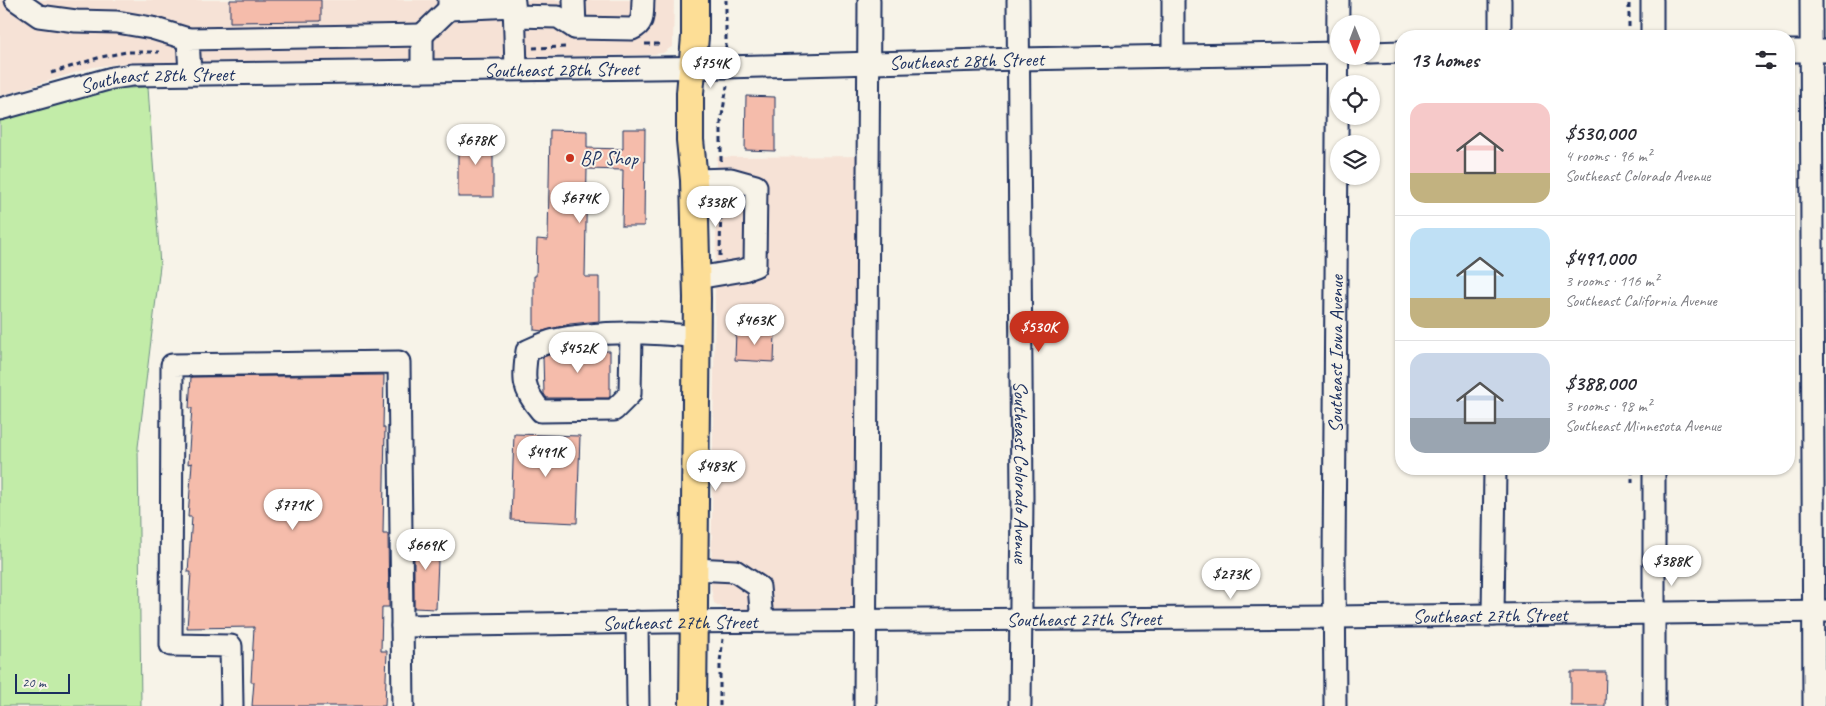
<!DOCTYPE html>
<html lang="en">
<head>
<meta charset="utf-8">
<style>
  :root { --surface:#fff; --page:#f2f2f3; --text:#2b2b33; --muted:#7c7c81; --line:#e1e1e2; --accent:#c8321e }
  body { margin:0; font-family:Caveat,sans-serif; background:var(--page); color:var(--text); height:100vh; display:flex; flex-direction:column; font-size:19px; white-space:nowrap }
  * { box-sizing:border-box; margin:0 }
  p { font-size:16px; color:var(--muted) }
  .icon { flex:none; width:28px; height:28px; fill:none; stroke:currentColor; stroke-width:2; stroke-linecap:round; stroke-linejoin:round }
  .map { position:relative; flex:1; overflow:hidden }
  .side { position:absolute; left:1395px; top:30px; width:400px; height:445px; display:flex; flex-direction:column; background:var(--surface); border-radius:20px; box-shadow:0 1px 4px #0004 }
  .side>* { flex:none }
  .needle { width:32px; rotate:179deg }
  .controls { position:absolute; left:1330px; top:15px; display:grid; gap:10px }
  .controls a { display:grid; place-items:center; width:50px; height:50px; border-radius:50%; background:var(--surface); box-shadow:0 1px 4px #0004; font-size:25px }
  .scale { position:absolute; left:15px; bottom:12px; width:55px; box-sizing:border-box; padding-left:5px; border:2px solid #1b2f5e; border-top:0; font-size:14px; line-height:18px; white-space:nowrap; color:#1b2f5e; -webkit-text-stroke:4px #f7f3e8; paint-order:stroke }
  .price { position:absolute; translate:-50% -42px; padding:0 11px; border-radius:18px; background:#fff; color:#222; font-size:16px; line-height:32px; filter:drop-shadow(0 1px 2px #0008) }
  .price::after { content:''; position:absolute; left:50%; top:30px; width:15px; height:11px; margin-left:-8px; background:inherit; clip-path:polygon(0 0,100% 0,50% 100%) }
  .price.current { background:var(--accent); color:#fff }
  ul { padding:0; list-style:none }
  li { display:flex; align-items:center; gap:15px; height:125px; padding:0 15px }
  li+li { border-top:1px solid var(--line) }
  li span { display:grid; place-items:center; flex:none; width:140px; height:100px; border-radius:15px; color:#555 }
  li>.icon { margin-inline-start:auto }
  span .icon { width:60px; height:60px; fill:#fffc; stroke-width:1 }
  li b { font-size:21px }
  h2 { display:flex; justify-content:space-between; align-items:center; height:60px; padding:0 15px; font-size:21px }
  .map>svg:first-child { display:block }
  .built { fill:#f6e2d6 }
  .green { fill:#c2eca8; stroke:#6e8e83 }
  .building { fill:#f5bcab; stroke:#1b2f5e }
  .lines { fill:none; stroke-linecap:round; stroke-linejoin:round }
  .minor-casing { stroke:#1b2f5e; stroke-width:25 }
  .major-casing { stroke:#1b2f5e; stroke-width:30 }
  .path { stroke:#1b2f5e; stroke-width:3; stroke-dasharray:5 4; stroke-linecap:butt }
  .minor { stroke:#f7f3e8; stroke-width:21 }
  .major { stroke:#fdde96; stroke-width:26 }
  .poi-dot { fill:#c8321e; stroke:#f7f3e8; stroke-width:2 }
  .labels { text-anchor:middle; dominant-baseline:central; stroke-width:4; stroke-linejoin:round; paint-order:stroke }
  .street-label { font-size:20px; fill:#1b2f5e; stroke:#f7f3e8 }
  .poi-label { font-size:20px; fill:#1b2f5e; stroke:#f7f3e8; text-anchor:start }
</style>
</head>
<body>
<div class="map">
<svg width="1826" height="706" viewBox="0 0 1826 706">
  <rect width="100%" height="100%" fill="#f7f3e8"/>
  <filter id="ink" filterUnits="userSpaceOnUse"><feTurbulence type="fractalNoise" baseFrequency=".02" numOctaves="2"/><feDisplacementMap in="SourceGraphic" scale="10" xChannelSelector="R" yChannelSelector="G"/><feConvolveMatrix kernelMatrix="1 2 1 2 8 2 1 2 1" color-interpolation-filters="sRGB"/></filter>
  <g filter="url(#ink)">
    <g class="built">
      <path d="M0,0H674L673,46L663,53L645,55L126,63L93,67L0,96Z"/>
      <path d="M874,156L872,609L727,610L714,603L711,588L717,157Z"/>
    </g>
    <path class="green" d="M148,87L160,266L138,447L141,706H0V120L113,89Z"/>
    <g class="building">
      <path d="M230,0H321V21L230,22Z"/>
      <path d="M746,96L775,97V151L745,150Z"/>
      <path d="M623,129H645L644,226H622L623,170L587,169L585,277H599V321L570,324L543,331L534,330V276H536L537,239L548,240L550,130L587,131V148L623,149Z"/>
      <rect x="458" y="134" width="35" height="63"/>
      <path d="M736,331L775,332L774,362L735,360Z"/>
      <path d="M592,347H599V351H610V396L609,398H547L544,394L543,357L558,352Z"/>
      <path d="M384,375L383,428H385L383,534H388L389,607H382L381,651H387L385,706H252L254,682H251L254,627L187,628L191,572H188L192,517H188L192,463L188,464L192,408H189L191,377Z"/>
      <path d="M514,434L580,436L577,523L511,520Z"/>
      <path d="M414,535L439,536L436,609L414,608Z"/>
      <path d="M1571,672H1606L1605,706H1571Z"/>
    </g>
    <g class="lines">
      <defs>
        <g id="minor">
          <path d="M16,0L39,16L76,21L117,22L152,28L188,39"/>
          <path d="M449,0V9L514,6"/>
          <path d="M574,0L575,28"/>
          <path id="s1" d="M1018,0L1022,497L1020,706"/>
          <path d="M1500,0V36"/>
          <path d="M1652,0V36"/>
          <path d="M1811,0L1814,706"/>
          <path d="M514,2L516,69"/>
          <path d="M514,16L558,17L575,28L632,29C645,24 642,12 643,0"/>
          <path d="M422,35L449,9"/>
          <path d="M1789,51H1826"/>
          <path d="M1371,53L1401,52"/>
          <path d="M1173,56V0"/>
          <path d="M190,73L188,39L422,35V70"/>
          <path id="s2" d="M0,109L112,78L132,75L726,67L1019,59L1339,53"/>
          <path d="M694,180L731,179L756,186L755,266L744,270L697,278"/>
          <path d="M631,333L630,394L614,410L541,411C522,389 523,378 527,351C536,347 546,342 555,340C602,330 650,332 697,337"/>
          <path d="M694,569L735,571L759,587L762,621"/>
          <path d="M1493,615L1495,469"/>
          <path d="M637,622L638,706"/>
          <path id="s3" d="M402,626L663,622L1334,617L1826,611"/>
          <path d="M232,706L231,646L171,645L172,365L399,362L403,706"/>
          <path d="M865,706L869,0"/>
          <path id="s4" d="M1335,706L1334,561L1338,0"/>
          <path d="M1654,706V469"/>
        </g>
        <path id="major" d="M693,706L697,298L694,180L690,140V93L695,37V0"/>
      </defs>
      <use href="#minor" class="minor-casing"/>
      <use href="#major" class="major-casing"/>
      <g class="path">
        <path d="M1629,36V0"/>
        <path d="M645,44H662"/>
        <path d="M533,48L569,47"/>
        <path d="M726,49V0"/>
        <path d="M51,73L101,57L126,52H159"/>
        <path d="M721,161V122L727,86"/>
        <path d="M720,256L721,197"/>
        <path d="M1632,469V483"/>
        <path d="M720,706V662L723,639"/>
      </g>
      <use href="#minor" class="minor"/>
      <use href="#major" class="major"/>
    </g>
  </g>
  <circle class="poi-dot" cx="570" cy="158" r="5"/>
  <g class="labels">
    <g class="street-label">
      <text stroke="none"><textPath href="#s2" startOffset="971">Southeast 28th Street</textPath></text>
      <text stroke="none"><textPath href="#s2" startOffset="566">Southeast 28th Street</textPath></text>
      <text stroke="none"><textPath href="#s2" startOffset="161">Southeast 28th Street</textPath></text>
      <text stroke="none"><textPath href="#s4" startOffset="352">Southeast Iowa Avenue</textPath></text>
      <text stroke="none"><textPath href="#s1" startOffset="472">Southeast Colorado Avenue</textPath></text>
      <text stroke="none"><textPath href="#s3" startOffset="1088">Southeast 27th Street</textPath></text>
      <text stroke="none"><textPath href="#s3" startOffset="682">Southeast 27th Street</textPath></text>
      <text stroke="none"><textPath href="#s3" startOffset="278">Southeast 27th Street</textPath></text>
    </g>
    <g class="poi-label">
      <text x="580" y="158">BP Shop</text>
    </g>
  </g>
</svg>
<div class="controls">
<a><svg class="needle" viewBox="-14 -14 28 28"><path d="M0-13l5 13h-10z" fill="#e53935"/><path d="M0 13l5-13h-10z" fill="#7c7c81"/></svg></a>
<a><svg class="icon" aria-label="locate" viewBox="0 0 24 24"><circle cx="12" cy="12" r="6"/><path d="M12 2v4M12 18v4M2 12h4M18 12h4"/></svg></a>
<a><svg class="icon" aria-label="layers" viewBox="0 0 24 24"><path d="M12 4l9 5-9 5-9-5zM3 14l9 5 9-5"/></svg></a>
</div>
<div class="scale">20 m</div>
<b class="price" style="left:711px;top:89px">$754K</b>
<b class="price" style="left:476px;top:166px">$678K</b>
<b class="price" style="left:580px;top:224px">$674K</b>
<b class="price" style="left:716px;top:228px">$338K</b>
<b class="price" style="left:755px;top:346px">$463K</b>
<b class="price current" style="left:1039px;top:353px">$530K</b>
<b class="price" style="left:578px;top:374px">$452K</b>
<b class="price" style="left:546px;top:478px">$491K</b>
<b class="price" style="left:716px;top:492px">$483K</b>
<b class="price" style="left:293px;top:531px">$771K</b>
<b class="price" style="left:426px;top:571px">$669K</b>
<b class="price" style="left:1672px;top:587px">$388K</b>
<b class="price" style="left:1231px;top:600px">$273K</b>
<section class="side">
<h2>13 homes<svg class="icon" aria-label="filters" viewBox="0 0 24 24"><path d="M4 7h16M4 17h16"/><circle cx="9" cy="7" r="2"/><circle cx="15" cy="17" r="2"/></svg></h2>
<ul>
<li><span style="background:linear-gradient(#f6c9c9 70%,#c2b280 0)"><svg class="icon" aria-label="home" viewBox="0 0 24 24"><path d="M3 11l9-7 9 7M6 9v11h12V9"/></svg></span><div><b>$530,000</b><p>4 rooms · 96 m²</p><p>Southeast Colorado Avenue</p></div></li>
<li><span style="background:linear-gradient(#bfe0f5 70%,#c2b280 0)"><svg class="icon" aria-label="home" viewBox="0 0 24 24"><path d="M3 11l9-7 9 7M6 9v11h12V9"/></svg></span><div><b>$491,000</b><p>3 rooms · 116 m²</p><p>Southeast California Avenue</p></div></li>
<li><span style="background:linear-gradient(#c9d6e8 65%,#9aa5b1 0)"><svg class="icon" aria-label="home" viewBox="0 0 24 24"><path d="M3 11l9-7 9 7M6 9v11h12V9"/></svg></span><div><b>$388,000</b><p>3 rooms · 98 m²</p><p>Southeast Minnesota Avenue</p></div></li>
</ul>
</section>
</div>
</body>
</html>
